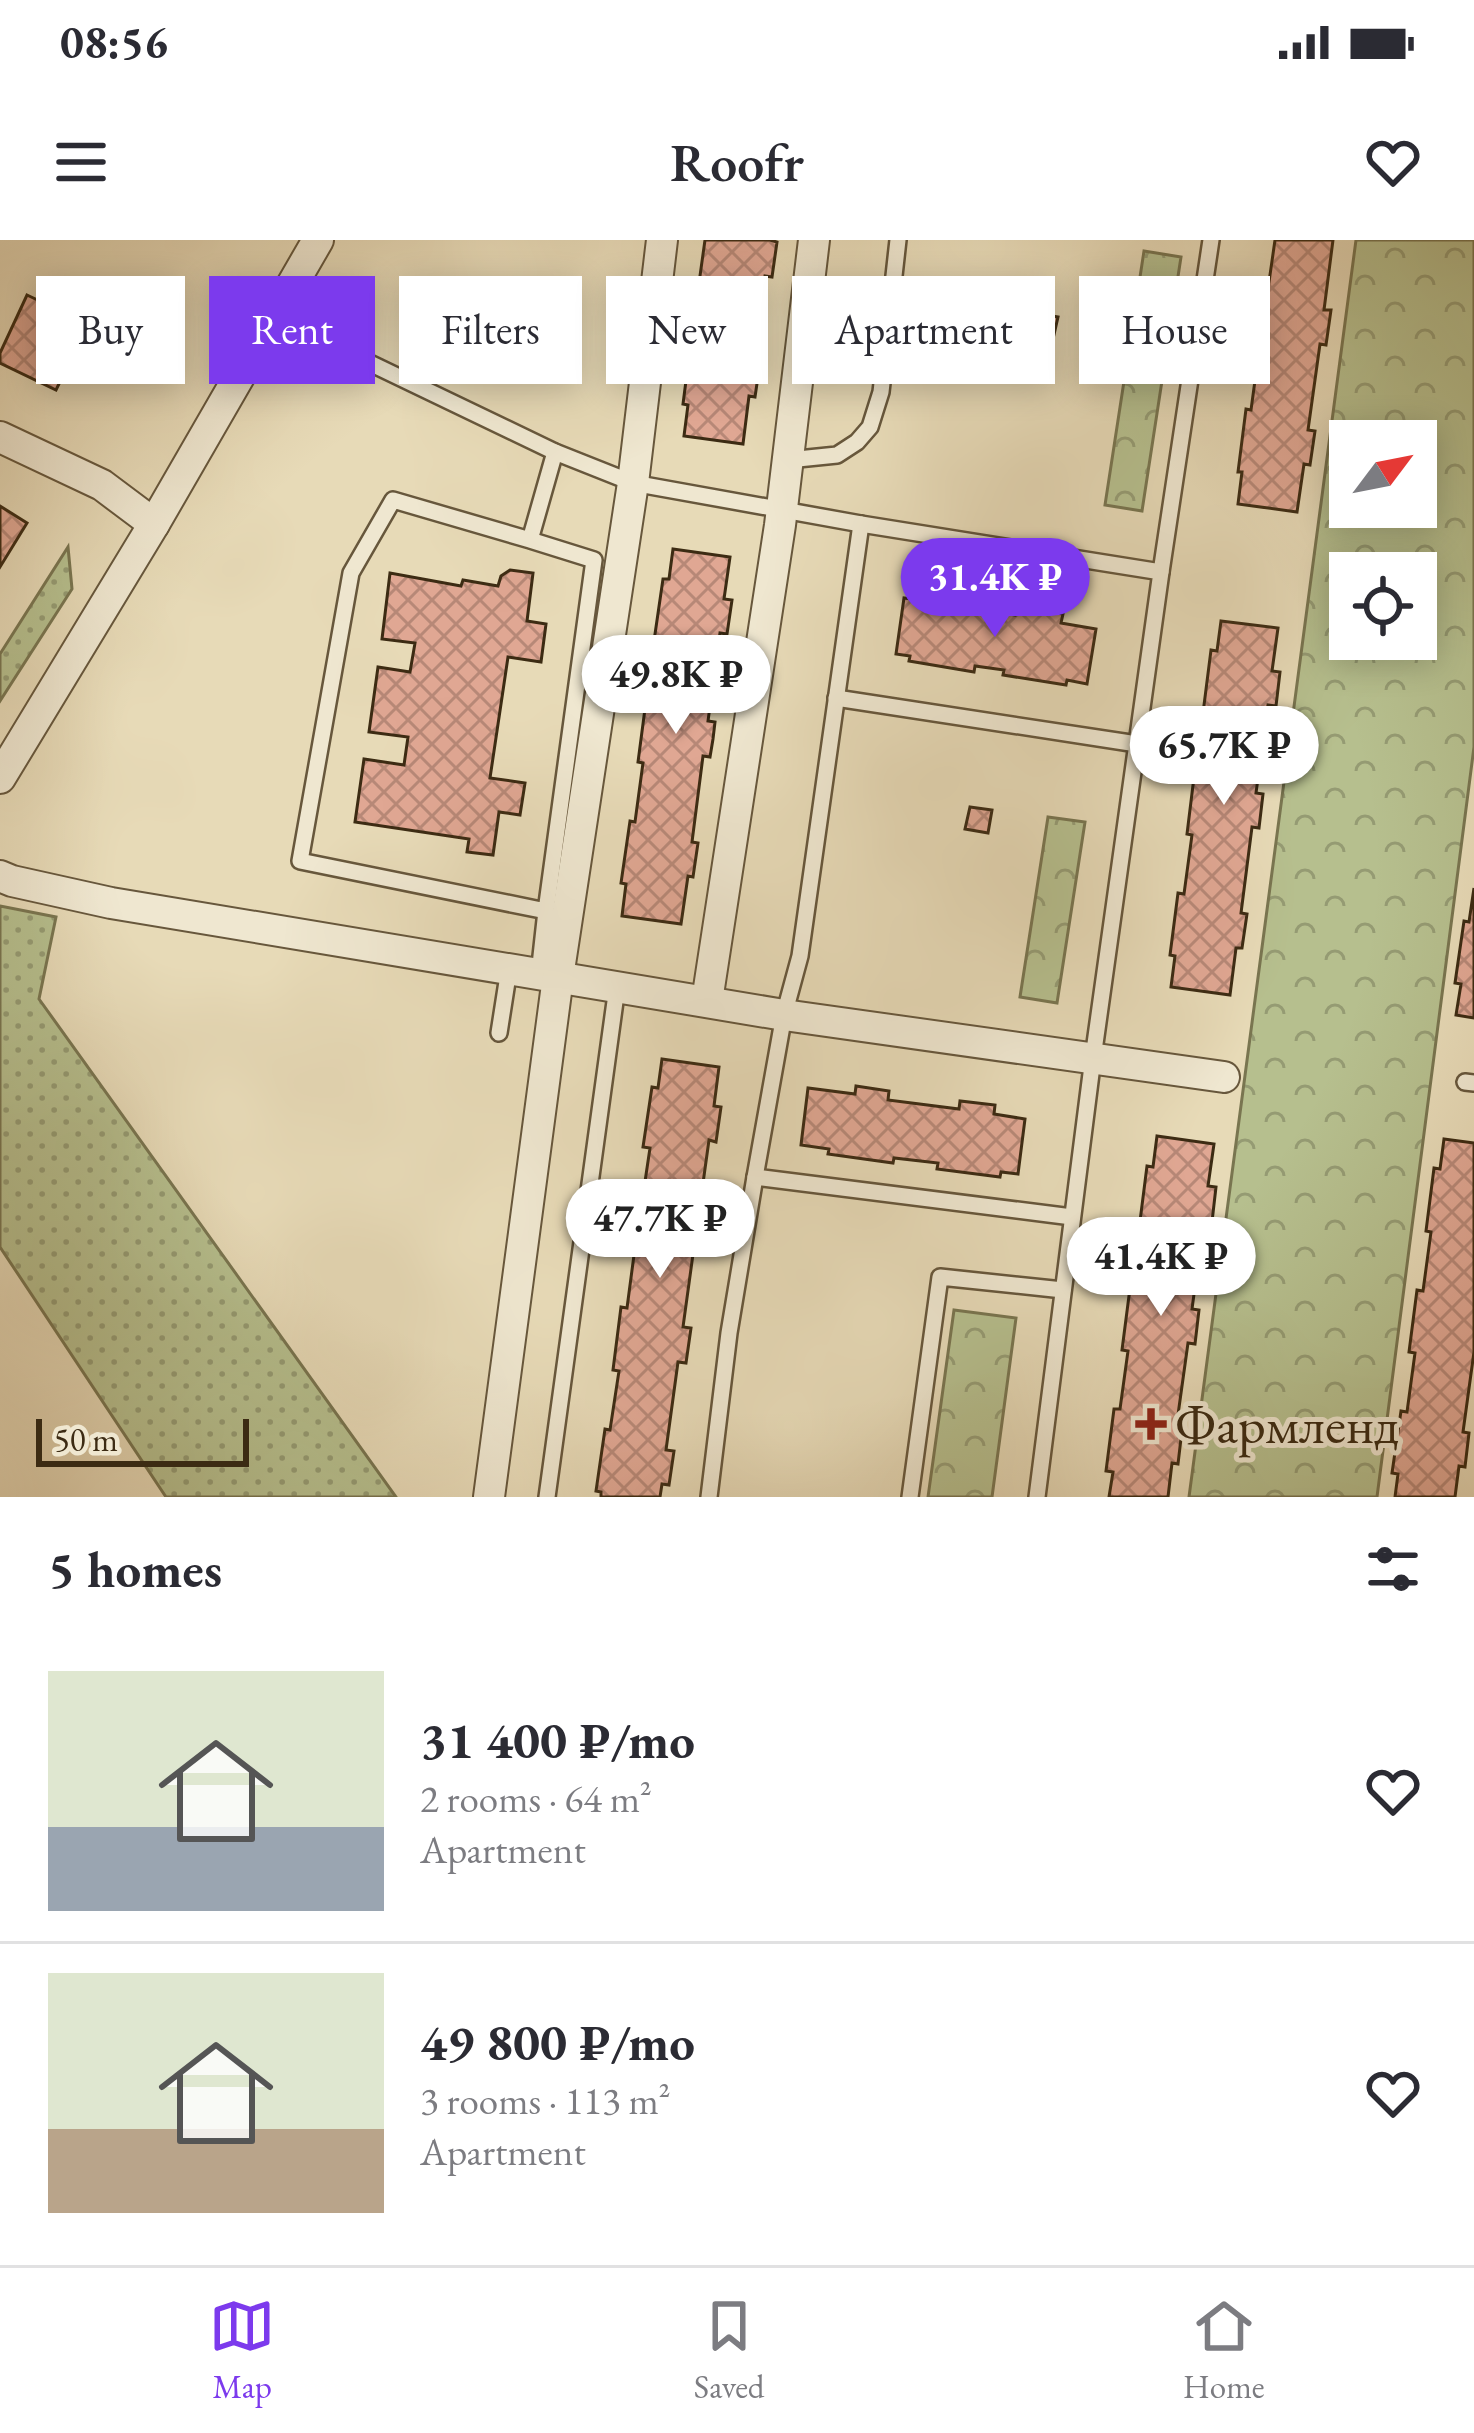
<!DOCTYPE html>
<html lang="en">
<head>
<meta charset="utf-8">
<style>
  :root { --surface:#fff; --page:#f2f2f3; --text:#2b2b33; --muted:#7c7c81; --line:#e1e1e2; --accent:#7c3aed }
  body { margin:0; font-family:"EB Garamond",serif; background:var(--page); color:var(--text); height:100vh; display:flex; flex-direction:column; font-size:45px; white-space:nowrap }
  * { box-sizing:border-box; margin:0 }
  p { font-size:39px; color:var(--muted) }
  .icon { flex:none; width:66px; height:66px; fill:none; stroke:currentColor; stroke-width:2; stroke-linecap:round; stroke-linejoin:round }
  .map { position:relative; height:1257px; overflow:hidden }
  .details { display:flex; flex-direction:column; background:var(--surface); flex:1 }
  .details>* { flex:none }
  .top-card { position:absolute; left:36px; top:36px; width:1404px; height:108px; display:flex; gap:24px }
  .needle { width:78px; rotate:58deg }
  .controls { position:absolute; left:1329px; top:180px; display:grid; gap:24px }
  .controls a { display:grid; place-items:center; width:108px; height:108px; border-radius:0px; background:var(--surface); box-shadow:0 6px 30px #0003; font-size:60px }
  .scale { position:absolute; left:36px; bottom:30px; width:213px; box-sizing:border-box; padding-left:12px; border:6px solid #3c2b13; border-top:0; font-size:33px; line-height:42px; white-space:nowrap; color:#3c2b13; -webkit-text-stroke:9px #efe7d0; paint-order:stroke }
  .price { position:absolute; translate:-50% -102px; padding:0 27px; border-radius:42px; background:#fff; color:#222; font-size:39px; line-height:78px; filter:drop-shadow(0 3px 6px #0008) }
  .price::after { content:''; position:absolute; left:50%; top:72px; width:36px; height:27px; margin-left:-18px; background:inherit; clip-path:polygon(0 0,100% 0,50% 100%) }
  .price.selected { background:var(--accent); color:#fff }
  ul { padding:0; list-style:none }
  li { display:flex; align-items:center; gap:36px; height:300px; padding:0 48px }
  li+li { border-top:3px solid var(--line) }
  li span { display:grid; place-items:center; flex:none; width:336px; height:240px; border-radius:0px; color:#555 }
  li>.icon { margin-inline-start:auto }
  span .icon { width:144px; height:144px; fill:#fffc; stroke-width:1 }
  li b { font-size:51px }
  h2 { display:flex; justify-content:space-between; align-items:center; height:144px; padding:0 48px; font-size:51px }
  .chip { padding:0 42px; border-radius:0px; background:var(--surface); box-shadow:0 6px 30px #0003; font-size:42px; line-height:108px }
  .chip.selected { background:var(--accent); color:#fff }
  .status { display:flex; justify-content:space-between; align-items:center; height:84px; padding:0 60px; background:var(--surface); direction:ltr }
  .status svg { height:33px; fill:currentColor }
  header { display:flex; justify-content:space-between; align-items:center; height:156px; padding:0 48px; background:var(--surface); font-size:54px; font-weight:600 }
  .menu { display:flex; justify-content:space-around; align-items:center; height:168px; border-top:3px solid var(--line); background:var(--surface); font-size:33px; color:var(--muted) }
  .menu a { display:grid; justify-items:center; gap:6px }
  .menu .selected { color:var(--accent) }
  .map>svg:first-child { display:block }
  .grass { fill:url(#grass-dots); stroke:#797550; stroke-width:3 }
  .park { fill:url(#park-crowns); stroke:#797550; stroke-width:3; fill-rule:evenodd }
  .building { fill:url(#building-cross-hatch); stroke:#3c2b13; stroke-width:3 }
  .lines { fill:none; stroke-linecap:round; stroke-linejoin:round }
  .service-casing { stroke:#67573c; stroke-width:20 }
  .minor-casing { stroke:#67573c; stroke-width:34 }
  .service { stroke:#efe7d0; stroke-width:15 }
  .minor { stroke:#efe7d0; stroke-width:30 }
  .poi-dot { fill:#8f2418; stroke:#efe7d0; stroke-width:4.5 }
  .labels { text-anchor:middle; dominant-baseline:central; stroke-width:10; stroke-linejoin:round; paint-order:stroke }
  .poi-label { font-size:54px; fill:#3c2b13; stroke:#efe7d0; text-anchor:start }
</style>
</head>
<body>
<div class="status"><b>08:56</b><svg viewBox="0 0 49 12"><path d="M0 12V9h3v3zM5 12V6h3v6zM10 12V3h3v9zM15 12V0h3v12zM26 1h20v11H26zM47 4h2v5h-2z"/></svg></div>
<header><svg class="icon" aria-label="menu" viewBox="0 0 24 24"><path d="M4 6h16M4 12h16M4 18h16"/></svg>Roofr<svg class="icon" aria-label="heart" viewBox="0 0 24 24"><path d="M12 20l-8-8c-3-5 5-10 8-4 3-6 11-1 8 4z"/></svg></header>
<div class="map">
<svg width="1474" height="1257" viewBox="0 0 1474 1257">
  <defs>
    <pattern id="grass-dots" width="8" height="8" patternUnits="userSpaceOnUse" patternTransform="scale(3)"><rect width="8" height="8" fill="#b6bf8e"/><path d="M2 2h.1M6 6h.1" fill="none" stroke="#959b73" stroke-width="1.8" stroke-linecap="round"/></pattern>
    <pattern id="park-crowns" width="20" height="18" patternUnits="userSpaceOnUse" patternTransform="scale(3)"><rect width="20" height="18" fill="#b6bf8e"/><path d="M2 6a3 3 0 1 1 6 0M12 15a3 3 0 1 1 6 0" fill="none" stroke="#959b73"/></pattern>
    <pattern id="building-cross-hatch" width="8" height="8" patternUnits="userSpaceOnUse" patternTransform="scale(3)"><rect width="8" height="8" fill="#e0a793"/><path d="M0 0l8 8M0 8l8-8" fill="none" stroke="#b78877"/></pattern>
  </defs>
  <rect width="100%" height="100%" fill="#e7dab7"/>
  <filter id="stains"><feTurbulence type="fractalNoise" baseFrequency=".00167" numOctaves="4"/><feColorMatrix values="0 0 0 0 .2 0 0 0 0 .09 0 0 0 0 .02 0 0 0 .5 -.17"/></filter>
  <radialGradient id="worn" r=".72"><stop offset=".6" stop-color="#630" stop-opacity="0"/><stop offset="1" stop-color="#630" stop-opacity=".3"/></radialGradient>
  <g class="grass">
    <path d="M68,307L72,349L0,461V414Z"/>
    <path d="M0,666L56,677L39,759L396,1257H166L0,1007Z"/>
  </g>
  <g class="park">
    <path d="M1356,0H1474V507L1377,1257H1189ZM1350,201H1416V267H1350ZM1350,333H1416V399H1350Z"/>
    <path d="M1144,11L1181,17L1142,271L1105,265Z"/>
    <path d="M1048,577L1085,582L1057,763L1020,757Z"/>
    <path d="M954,1070L1016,1078L992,1257H928Z"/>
  </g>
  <g class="building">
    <path d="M705,0H770L777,2L772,37L765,36L754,122L760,123L755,157L749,156L743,204L684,196L688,165L683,164L691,102L697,103L704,44L699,43Z"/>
    <path d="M1275,0H1333L1324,70H1331L1326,105L1320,104L1308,190L1315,191L1310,225L1304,224L1297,272L1238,264L1242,232H1238L1246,169L1251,170L1259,111H1254L1262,49H1268Z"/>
    <path d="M27,55L88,84L56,150L0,123V113Z"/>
    <path d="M1035,73L1058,77L1053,99L1032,95Z"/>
    <path d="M0,266L27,283L0,327Z"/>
    <path d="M673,309L730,317L724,359L732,360L727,394L720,393L708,481L715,482L713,499L710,517L703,516L692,602L698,603L693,637L688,636L681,684L622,676L626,644L621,643L630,581L635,582L643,523L638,522L646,461H651L660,402L654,401L663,339H669Z"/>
    <path d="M510,330L533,333L527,381L546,384L541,422L508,417L490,538L525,543L520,575L499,572L493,615L467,612L469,599L355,582L364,519L404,525L408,497L369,492L378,427L410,432L415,403L382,399L390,333L461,346L463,340L498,346L501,336Z"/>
    <path d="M928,352L972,360L971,368L1015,375L1016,366L1063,374L1061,383L1096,389L1087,444L1067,440L1066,445L1003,435L1004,430L975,426L974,432L909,421L910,416L896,414L904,358L926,361Z"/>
    <path d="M1221,381L1278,388L1272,431L1280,432L1276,466L1268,465L1256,553L1263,554L1259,588L1252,587L1241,673L1247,674L1242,708H1236L1230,755L1171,747L1175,716L1170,715L1178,653L1184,654L1192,595L1187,594L1194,537L1195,532L1200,533L1208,474L1203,473L1211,410L1217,411Z"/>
    <path d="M970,567L992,570L988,593L965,589Z"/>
    <path d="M1474,648V778L1456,775L1461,744L1455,743L1464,681L1469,682Z"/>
    <path d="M662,819L719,827L714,866L721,867L716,902L709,900L699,972L707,973L702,1008L694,1007L683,1087L691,1088L686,1123L678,1122L666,1210L674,1211L669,1245L662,1244L660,1257H601V1252L596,1251L605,1189L610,1190L619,1131L613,1130L621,1067L627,1068L634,1015L629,1013L637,954L643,955L650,908L643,907L652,847L658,848Z"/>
    <path d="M856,846L889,851L888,860L959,869L960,861L995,865L994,874L1025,879L1018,934L1001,932L1000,937L937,929L938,923L894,918L893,923L828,914L829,909L801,905L808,848L855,854Z"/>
    <path d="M1157,896L1214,904L1208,946L1216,947L1212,982L1204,980L1192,1069L1199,1070L1195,1104L1188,1103L1176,1189L1182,1190L1178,1224L1172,1223L1168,1257H1109L1113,1232L1106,1231L1114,1169H1120L1128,1111L1122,1110L1130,1048L1136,1049L1144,990L1139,989L1147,926L1153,927Z"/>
    <path d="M1444,899L1474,903V1112L1463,1192L1469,1193L1465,1227L1459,1226L1455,1257H1395L1398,1234L1392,1233L1401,1171L1407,1172L1415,1113L1409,1112L1417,1050L1423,1051L1431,992L1426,991L1434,928L1440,929Z"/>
  </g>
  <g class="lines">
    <defs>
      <g id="service">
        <path d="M274,72L328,103L555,212L633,243L861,284L1161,332L1093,818L1037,1257"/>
        <path d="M788,220L837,215L857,202L870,187L881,152L898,0"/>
        <path d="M861,284L800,716L784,775L755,937L1072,977"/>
        <path d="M530,300L594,320L546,671L300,621L351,333L393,260L530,300L555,212"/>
        <path d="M1161,332L1211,0"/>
        <path d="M836,458L1137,504"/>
        <path d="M539,734L546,671"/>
        <path d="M499,793L509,729"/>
        <path d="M1465,842L1474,843"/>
        <path d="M547,1257L617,747"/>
        <path d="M709,1257L729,1093L755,937"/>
        <path d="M910,1257L940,1037L1063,1050"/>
      </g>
      <g id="minor">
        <path d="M0,197L102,245L154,284"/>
        <path d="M0,538L154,284L318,0"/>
        <path d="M0,636L12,641L111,663L784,775L1224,837"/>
        <path d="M707,761L780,285L814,0"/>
        <path d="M489,1257L558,737L633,243L662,0"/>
      </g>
    </defs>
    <use href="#service" class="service-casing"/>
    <use href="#minor" class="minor-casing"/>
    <use href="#service" class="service"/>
    <use href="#minor" class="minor"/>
  </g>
  <path class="poi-dot" d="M1145 1166h12v12h12v12h-12v12h-12v-12h-12v-12h12z"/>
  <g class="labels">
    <g class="poi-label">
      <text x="1175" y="1184">Фармленд</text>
    </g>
  </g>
  <rect width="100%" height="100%" filter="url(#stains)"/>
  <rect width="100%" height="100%" fill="url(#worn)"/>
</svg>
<div class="controls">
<a><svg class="needle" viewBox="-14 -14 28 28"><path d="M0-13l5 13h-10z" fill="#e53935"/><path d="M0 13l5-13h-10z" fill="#7c7c81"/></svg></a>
<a><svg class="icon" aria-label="locate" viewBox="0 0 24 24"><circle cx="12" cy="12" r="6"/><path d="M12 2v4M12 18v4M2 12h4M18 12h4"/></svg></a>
</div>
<div class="scale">50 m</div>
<b class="price selected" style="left:995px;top:400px">31.4K ₽</b>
<b class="price" style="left:676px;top:497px">49.8K ₽</b>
<b class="price" style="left:1224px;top:568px">65.7K ₽</b>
<b class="price" style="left:660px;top:1041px">47.7K ₽</b>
<b class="price" style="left:1161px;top:1079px">41.4K ₽</b>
<div class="top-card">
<a class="chip">Buy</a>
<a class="chip selected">Rent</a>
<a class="chip">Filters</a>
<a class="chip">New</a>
<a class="chip">Apartment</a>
<a class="chip">House</a>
</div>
</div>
<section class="details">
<h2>5 homes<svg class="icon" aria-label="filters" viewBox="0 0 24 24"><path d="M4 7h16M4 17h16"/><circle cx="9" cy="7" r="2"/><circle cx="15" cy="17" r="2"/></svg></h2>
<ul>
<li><span style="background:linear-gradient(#dfe7d0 65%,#9aa5b1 0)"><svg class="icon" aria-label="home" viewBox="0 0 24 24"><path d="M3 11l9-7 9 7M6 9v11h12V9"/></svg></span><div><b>31 400 ₽/mo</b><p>2 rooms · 64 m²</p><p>Apartment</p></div><svg class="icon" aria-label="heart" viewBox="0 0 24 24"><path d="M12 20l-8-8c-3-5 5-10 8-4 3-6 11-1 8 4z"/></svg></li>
<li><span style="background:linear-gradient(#dfe7d0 65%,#b9a48a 0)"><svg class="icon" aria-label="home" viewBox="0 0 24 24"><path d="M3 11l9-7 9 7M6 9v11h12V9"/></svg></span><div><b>49 800 ₽/mo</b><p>3 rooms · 113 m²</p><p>Apartment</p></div><svg class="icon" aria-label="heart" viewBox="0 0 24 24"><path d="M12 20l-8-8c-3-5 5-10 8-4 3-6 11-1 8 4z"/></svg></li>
</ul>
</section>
<nav class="menu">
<a class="selected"><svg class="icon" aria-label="map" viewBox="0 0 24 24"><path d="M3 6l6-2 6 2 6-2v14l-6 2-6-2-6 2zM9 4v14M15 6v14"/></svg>Map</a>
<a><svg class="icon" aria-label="saved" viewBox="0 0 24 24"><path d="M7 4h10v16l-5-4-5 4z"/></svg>Saved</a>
<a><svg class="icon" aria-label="home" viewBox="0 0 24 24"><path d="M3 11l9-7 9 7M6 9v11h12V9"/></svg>Home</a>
</nav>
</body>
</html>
